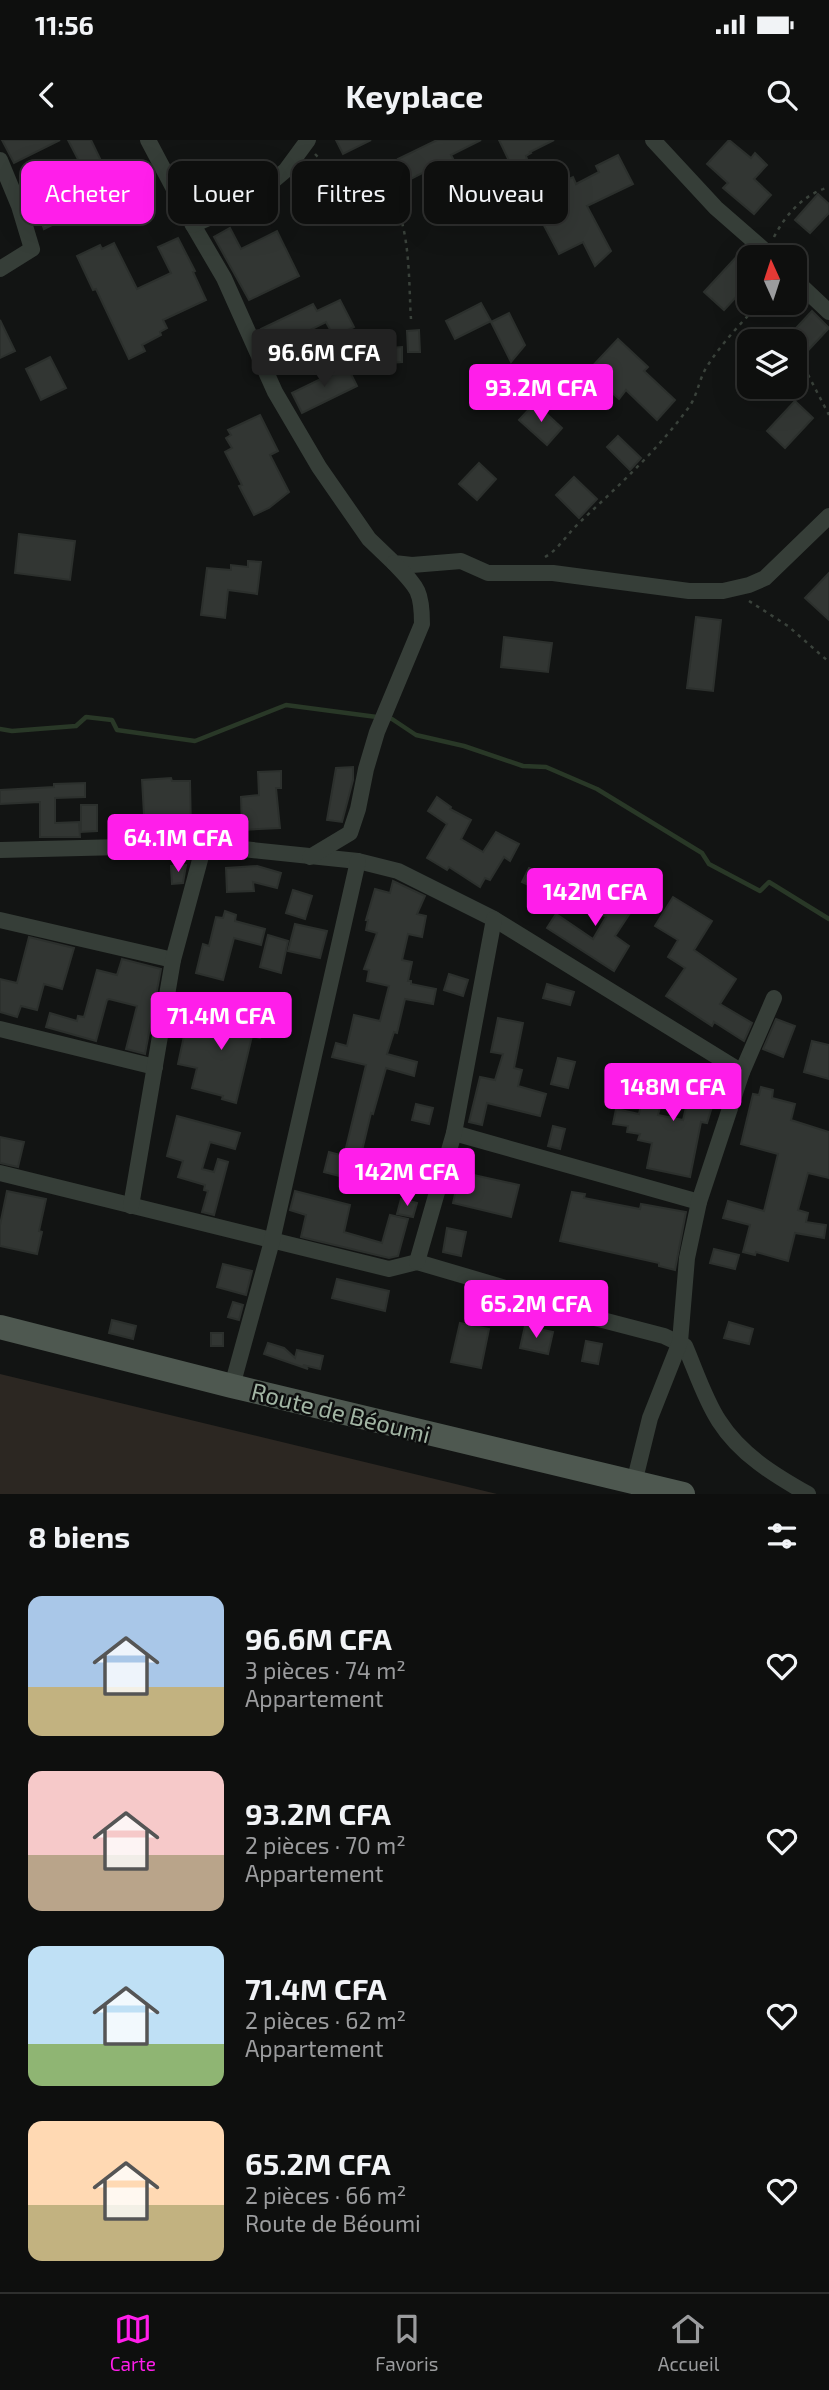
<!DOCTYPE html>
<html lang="fr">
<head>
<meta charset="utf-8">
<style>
  :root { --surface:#0e0f0e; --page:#1c1d1c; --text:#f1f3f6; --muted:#9b9c9e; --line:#2e2f2e; --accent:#ff1eea }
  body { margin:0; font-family:"Exo 2",sans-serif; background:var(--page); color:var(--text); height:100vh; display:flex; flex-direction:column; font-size:26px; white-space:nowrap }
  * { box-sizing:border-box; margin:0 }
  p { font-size:23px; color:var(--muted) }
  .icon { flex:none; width:38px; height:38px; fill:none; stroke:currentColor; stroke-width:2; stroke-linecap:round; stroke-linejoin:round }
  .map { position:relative; height:1354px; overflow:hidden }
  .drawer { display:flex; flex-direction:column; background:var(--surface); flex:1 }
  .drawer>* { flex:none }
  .top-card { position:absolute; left:21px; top:21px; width:788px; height:63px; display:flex; gap:14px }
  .needle { width:46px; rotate:357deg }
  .controls { position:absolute; left:737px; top:105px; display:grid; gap:14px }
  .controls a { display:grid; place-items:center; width:70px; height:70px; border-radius:14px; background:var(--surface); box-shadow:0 7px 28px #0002,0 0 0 2px var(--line); font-size:35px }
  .price { position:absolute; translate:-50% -60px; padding:0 16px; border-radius:7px; background:var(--accent); color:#fff; font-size:23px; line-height:46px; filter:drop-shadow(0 2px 4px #0008) }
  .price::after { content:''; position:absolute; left:50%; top:42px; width:21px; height:16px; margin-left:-10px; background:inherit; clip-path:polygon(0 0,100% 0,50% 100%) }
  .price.active { background:#222; color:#fff }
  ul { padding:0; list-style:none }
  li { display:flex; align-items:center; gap:21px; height:175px; padding:0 28px }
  li span { display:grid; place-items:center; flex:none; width:196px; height:140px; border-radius:14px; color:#555 }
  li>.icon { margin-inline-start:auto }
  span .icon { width:84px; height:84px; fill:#fffc; stroke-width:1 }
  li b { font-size:30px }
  h2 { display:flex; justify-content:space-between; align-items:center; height:84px; padding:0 28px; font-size:30px }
  .tag { padding:0 24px; border-radius:14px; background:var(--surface); box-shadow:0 7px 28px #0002,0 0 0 2px var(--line); font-size:24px; line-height:63px }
  .tag.active { background:var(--accent); color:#fff }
  .status { display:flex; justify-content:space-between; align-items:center; height:49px; padding:0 35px; background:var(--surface); direction:ltr }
  .status svg { height:19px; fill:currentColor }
  header { display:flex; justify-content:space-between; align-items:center; height:91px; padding:0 28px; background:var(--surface); font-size:32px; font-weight:700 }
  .dock { display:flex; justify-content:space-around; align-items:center; height:98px; border-top:2px solid var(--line); background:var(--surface); font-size:19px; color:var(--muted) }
  .dock a { display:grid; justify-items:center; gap:4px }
  .dock .active { color:var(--accent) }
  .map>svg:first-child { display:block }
  .green { fill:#2c2722 }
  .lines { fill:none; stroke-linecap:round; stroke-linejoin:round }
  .stream { stroke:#293827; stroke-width:4.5 }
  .building { fill:#323633; stroke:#2c302d; stroke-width:2 }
  .path { stroke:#3a423b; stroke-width:2.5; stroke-dasharray:3.5 5; stroke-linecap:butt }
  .street { stroke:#363e38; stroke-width:16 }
  .primary { stroke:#4e5850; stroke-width:24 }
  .labels { text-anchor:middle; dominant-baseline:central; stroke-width:5; stroke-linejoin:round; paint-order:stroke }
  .street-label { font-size:24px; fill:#a2b5a4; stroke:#0d0e0e }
</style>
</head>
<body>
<div class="status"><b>11:56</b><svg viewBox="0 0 49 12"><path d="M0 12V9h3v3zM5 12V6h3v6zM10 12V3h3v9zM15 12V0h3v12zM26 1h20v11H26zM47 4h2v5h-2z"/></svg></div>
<header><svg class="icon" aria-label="back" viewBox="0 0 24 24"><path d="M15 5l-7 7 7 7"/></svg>Keyplace<svg class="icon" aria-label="search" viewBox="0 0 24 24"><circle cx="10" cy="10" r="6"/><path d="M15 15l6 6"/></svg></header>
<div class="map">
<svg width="829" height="1354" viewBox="0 0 829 1354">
  <rect width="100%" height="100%" fill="#121413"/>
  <path class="green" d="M0,1234L497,1354H0Z"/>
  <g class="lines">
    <path class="stream" d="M0,589L12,591L76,586L86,577L112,580L117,590L195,601L286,565L392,579L416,595L464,606L523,626L546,627L597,649L702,713L709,724L760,751L769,742L829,779"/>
  </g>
  <g class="building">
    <path d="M2,0H60L14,23Z"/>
    <path d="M68,0H91L104,27L116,22L124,39L109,46L112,51L98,58Z"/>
    <path d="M336,0H371L343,14Z"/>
    <path d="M437,0H481L451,15L467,45L446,56L432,28L409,40L398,19Z"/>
    <path d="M499,0H554L530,12L531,13L526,16L527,19L512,27Z"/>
    <path d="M729,0L751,18L755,13L767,25L754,39L771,55L754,74L723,48L728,43L707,24Z"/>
    <path d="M618,15L633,44L587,66L611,111L595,126L583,102L559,114L529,57L573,37L576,44L599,32L596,26Z"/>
    <path d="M66,52L76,73L44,89L36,67Z"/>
    <path d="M818,54L829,64V73L810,93L795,80Z"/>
    <path d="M230,88L241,109L277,91L299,136L249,160L214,97Z"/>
    <path d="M178,98L195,131L193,132L206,160L163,180L167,188L160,192L161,195L142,205L145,211L129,219L96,149L93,150L77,116L100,105L102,109L114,103L137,149L171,133L158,107Z"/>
    <path d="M740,113L749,122V143L724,170L704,152Z"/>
    <path d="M340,160L354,187L334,197L326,182L272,209L261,189L313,164L317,171Z"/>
    <path d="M481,163L491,181L455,199L446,181Z"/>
    <path d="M812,171L829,188L801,218L794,212V201H784Z"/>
    <path d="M509,173L525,205L511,222L491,182Z"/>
    <path d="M0,180L15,211L0,218Z"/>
    <path d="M419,190L420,212H408L407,191Z"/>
    <path d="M618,199L648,227L644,231L675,260L657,280L626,250L619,259L588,231Z"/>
    <path d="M402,207V222L390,223L389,208Z"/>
    <path d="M50,217L66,248L41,260L26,229Z"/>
    <path d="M347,226L357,246L302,273L292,253Z"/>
    <path d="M795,261L813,278L785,308L767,291Z"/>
    <path d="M535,263L562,288L547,305L519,280Z"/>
    <path d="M260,275L278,311L270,315L289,352L269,368L254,375L239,346L242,345L225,312L232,308L226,298L231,295L228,290Z"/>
    <path d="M618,296L641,318L630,330L607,307Z"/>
    <path d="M479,323L496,339L477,360L459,344Z"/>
    <path d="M574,337L597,359L579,378L556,355Z"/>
    <path d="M19,394L75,401L70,440L15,433Z"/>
    <path d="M248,421L261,422L257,454L228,450L225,478L201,475L207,428L231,430V425L248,427Z"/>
    <path d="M829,433V480L805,458Z"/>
    <path d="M696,477L721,480L713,551L687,548Z"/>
    <path d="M504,497L552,503L548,532L501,527Z"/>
    <path d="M353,627V640L342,682L327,680L336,628Z"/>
    <path d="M281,631V648H276L280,688L242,690L241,657L259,655L258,632Z"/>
    <path d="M171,638L172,641H190L191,692H145L142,640Z"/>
    <path d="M85,643V657L55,658V683L79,682L80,697H40V662L0,664V650L54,647V644Z"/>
    <path d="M437,657L451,667L450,669L471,680L461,699L483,712L496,692L519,704L510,721L504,717L490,740L485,738L480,747L449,727L447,730L427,718L447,684L428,671Z"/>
    <path d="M81,665H97V691L81,692Z"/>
    <path d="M186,725L183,743L172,744L171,726Z"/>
    <path d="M257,726L281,733L277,748L253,742L254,751L227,752L226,728Z"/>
    <path d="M529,728L544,736L537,749L522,742Z"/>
    <path d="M575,740L630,773L615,796L629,806L614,831L547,788L556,774L593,799L606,777L568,753Z"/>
    <path d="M393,741L425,756L417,774L426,776L422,797L408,794L402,820L412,822L408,841H411V844L436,849L433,864L405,859L397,893L394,892L387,914L417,922L414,936L386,928L373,974L371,973L355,1040L324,1032L329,1012L344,1016L366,925L332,917L336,903L347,906L354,875L380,881L389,846L367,841L369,830L364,829L377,793L366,790L368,780H366L375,749L390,753Z"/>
    <path d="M293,750L312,756L305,779L286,773Z"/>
    <path d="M673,757L712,781L694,810L736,839L720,864L752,883L744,901L714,882L712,886L666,856L685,828L668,817L678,800L655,786Z"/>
    <path d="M225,771L236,775L235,781L265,789L261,805L234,798L223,840L196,833L203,804L209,806L216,777L223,778Z"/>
    <path d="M295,784L327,791L320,818L288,811Z"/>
    <path d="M268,795L288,801L281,833L260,827Z"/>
    <path d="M29,797L74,808L62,849L44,844L37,870L21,866L17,877L0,872V839L17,843Z"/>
    <path d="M122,819L161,829L145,914L126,909L137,866L109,859L107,860L96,901L46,887L50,873L77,881L78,876L84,877L97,830L117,835Z"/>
    <path d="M449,834L468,840L463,856L444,850Z"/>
    <path d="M547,844L574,852L570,865L543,858Z"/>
    <path d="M230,865L248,869L247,874L265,878L260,898L252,896L236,963L222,959L223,956L192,948L197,928L178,924L187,882L223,890Z"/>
    <path d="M498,878L523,883L514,928L522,930L518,946L546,954L540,976L487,963L482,985L469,982L480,937L495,940L503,914L491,912Z"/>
    <path d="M776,879L795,886L783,917L763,909Z"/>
    <path d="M812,901L829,905V939L804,932Z"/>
    <path d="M558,918L575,922L568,948L551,944Z"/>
    <path d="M673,925L721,937L707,983L701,982L690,1037L647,1028L652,1003L638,1000L640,994L627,992L628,986L613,984L616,969L639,974L644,951L663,956L658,975L683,980L691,946L670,941Z"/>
    <path d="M761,947L773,950L772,958L795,964L791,980L829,992V1038L808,1033L798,1070L808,1073L806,1082L826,1085L824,1098L795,1093L788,1121L756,1112L755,1115L743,1112L750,1085L723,1078L728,1061L764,1071L778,1014L741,1004L753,954L759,955Z"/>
    <path d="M416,964L433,968L429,984L412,980Z"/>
    <path d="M177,976L240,993L235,1009L210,1002L202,1029L214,1032L218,1019L228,1022L214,1075L202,1072L208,1051L204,1050L205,1045L178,1037L183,1021L167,1016Z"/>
    <path d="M553,986L565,989L560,1009L548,1006Z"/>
    <path d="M0,997L24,1002L18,1027L0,1023Z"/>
    <path d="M460,1032L519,1045L511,1077L453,1063Z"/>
    <path d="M7,1051L46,1059L39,1091L42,1092L37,1114L0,1106V1085Z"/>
    <path d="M295,1051L350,1065L344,1092L382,1103L390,1075L408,1079L398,1116L389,1118L301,1097L306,1075L290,1070Z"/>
    <path d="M572,1052L585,1054L584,1058L640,1069L641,1064L686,1072L675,1130L659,1126V1123L560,1101Z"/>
    <path d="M401,1059L417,1063L413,1077L397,1074Z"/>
    <path d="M447,1088L466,1092L461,1116L443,1112Z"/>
    <path d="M714,1109L739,1115L735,1129L710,1123Z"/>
    <path d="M223,1124L252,1131L246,1155L217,1147Z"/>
    <path d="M337,1139L389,1151L385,1171L332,1158Z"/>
    <path d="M233,1162L243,1165L239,1180L228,1177Z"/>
    <path d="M112,1180L136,1186L133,1199L109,1193Z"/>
    <path d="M729,1182L753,1189L749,1204L724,1198Z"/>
    <path d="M460,1183L489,1189L481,1228L451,1222Z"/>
    <path d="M525,1186L553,1192L548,1214L520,1208Z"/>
    <rect x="211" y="1193" width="12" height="13"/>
    <path d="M586,1201L602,1204L598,1224L582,1221Z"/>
    <path d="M268,1203L284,1208L295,1218L297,1210L323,1216L320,1229L303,1225L308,1229L264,1214Z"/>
  </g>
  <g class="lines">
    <g class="path">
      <path d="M315,14C339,39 347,27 373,39C413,58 408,141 411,179"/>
      <path d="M774,97C786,74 803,55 829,47"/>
      <path d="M804,227L829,275"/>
      <path d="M545,417C559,409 567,394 579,383C617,347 658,310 689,267C697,256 699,240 706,228C721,204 741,183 760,163"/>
      <path d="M749,461L788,486L829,522"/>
    </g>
    <g class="street">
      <path d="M148,0L193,85L224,138L275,252L319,327L369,399L394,423L412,425L461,421L488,433H553L689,451H723L749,445L765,438L829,376"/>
      <path d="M653,0L716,68L772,117"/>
      <path d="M0,20L19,66L32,109L0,129"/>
      <path d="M193,85L253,58L286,30L308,0"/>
      <path d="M794,139L829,172"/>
      <path d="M0,710L204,705L358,721L398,731L494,779L742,932"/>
      <path d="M310,717L350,693L358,669L366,629L377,592L422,484C422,450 417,447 394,423"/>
      <path d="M0,780L173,820"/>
      <path d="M0,889L155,927"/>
      <path d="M454,993L699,1062"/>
      <path d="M0,1033L389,1129L417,1122L533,1156L591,1177L664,1196L685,1206C695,1229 705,1260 719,1281C740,1314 774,1335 808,1354"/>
      <path d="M131,1066L173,820L204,705"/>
      <path d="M417,1122L454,993L494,779"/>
      <path d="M232,1246L272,1101L358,721"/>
      <path d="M634,1343L650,1278L680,1202L687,1118L699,1062L742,932L774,858"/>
    </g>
    <path class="primary" d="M0,1187L232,1246L683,1354"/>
  </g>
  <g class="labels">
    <g class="street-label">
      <text transform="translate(341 1272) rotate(14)">Route de Béoumi</text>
    </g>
  </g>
</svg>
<div class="controls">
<a><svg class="needle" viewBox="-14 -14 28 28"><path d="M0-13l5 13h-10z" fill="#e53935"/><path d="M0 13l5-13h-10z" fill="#9b9c9e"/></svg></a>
<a><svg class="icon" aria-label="layers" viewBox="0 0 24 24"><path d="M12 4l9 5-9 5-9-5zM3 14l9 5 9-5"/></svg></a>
</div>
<b class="price active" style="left:324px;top:249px">96.6M CFA</b>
<b class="price" style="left:541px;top:284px">93.2M CFA</b>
<b class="price" style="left:178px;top:734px">64.1M CFA</b>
<b class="price" style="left:595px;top:788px">142M CFA</b>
<b class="price" style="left:221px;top:912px">71.4M CFA</b>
<b class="price" style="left:673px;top:983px">148M CFA</b>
<b class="price" style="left:407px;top:1068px">142M CFA</b>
<b class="price" style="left:536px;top:1200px">65.2M CFA</b>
<div class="top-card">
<a class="tag active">Acheter</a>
<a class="tag">Louer</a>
<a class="tag">Filtres</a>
<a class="tag">Nouveau</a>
</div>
</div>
<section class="drawer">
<h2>8 biens<svg class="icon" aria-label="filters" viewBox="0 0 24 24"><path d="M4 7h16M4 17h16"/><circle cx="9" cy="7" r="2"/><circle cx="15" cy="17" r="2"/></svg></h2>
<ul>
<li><span style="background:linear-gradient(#a9c7e8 65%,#c2b280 0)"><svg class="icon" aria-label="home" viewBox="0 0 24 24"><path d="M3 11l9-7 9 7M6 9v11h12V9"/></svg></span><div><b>96.6M CFA</b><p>3 pièces · 74 m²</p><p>Appartement</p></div><svg class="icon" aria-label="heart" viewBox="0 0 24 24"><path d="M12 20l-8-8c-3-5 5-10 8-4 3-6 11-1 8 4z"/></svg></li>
<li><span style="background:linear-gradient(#f6c9c9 60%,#b9a48a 0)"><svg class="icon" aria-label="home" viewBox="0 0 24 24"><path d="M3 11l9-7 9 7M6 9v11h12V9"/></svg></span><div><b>93.2M CFA</b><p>2 pièces · 70 m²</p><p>Appartement</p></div><svg class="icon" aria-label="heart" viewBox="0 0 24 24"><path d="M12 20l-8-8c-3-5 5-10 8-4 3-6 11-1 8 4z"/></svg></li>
<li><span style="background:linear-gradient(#bfe0f5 70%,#8fb573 0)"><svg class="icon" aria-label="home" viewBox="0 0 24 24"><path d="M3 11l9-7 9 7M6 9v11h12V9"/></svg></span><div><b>71.4M CFA</b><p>2 pièces · 62 m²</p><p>Appartement</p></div><svg class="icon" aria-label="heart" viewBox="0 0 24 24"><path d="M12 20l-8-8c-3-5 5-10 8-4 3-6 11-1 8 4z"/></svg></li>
<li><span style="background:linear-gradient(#ffd9b3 60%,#c2b280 0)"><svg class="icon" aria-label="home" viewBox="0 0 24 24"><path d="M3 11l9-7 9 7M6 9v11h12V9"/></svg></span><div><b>65.2M CFA</b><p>2 pièces · 66 m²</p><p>Route de Béoumi</p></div><svg class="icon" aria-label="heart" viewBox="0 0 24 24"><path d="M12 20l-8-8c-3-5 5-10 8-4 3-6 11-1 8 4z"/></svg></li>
</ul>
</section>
<nav class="dock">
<a class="active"><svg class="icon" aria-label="map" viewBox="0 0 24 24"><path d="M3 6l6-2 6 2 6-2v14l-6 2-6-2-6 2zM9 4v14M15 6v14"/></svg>Carte</a>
<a><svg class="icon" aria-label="saved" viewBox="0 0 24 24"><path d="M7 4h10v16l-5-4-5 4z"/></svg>Favoris</a>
<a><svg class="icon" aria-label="home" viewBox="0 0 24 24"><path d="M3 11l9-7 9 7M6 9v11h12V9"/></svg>Accueil</a>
</nav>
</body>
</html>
